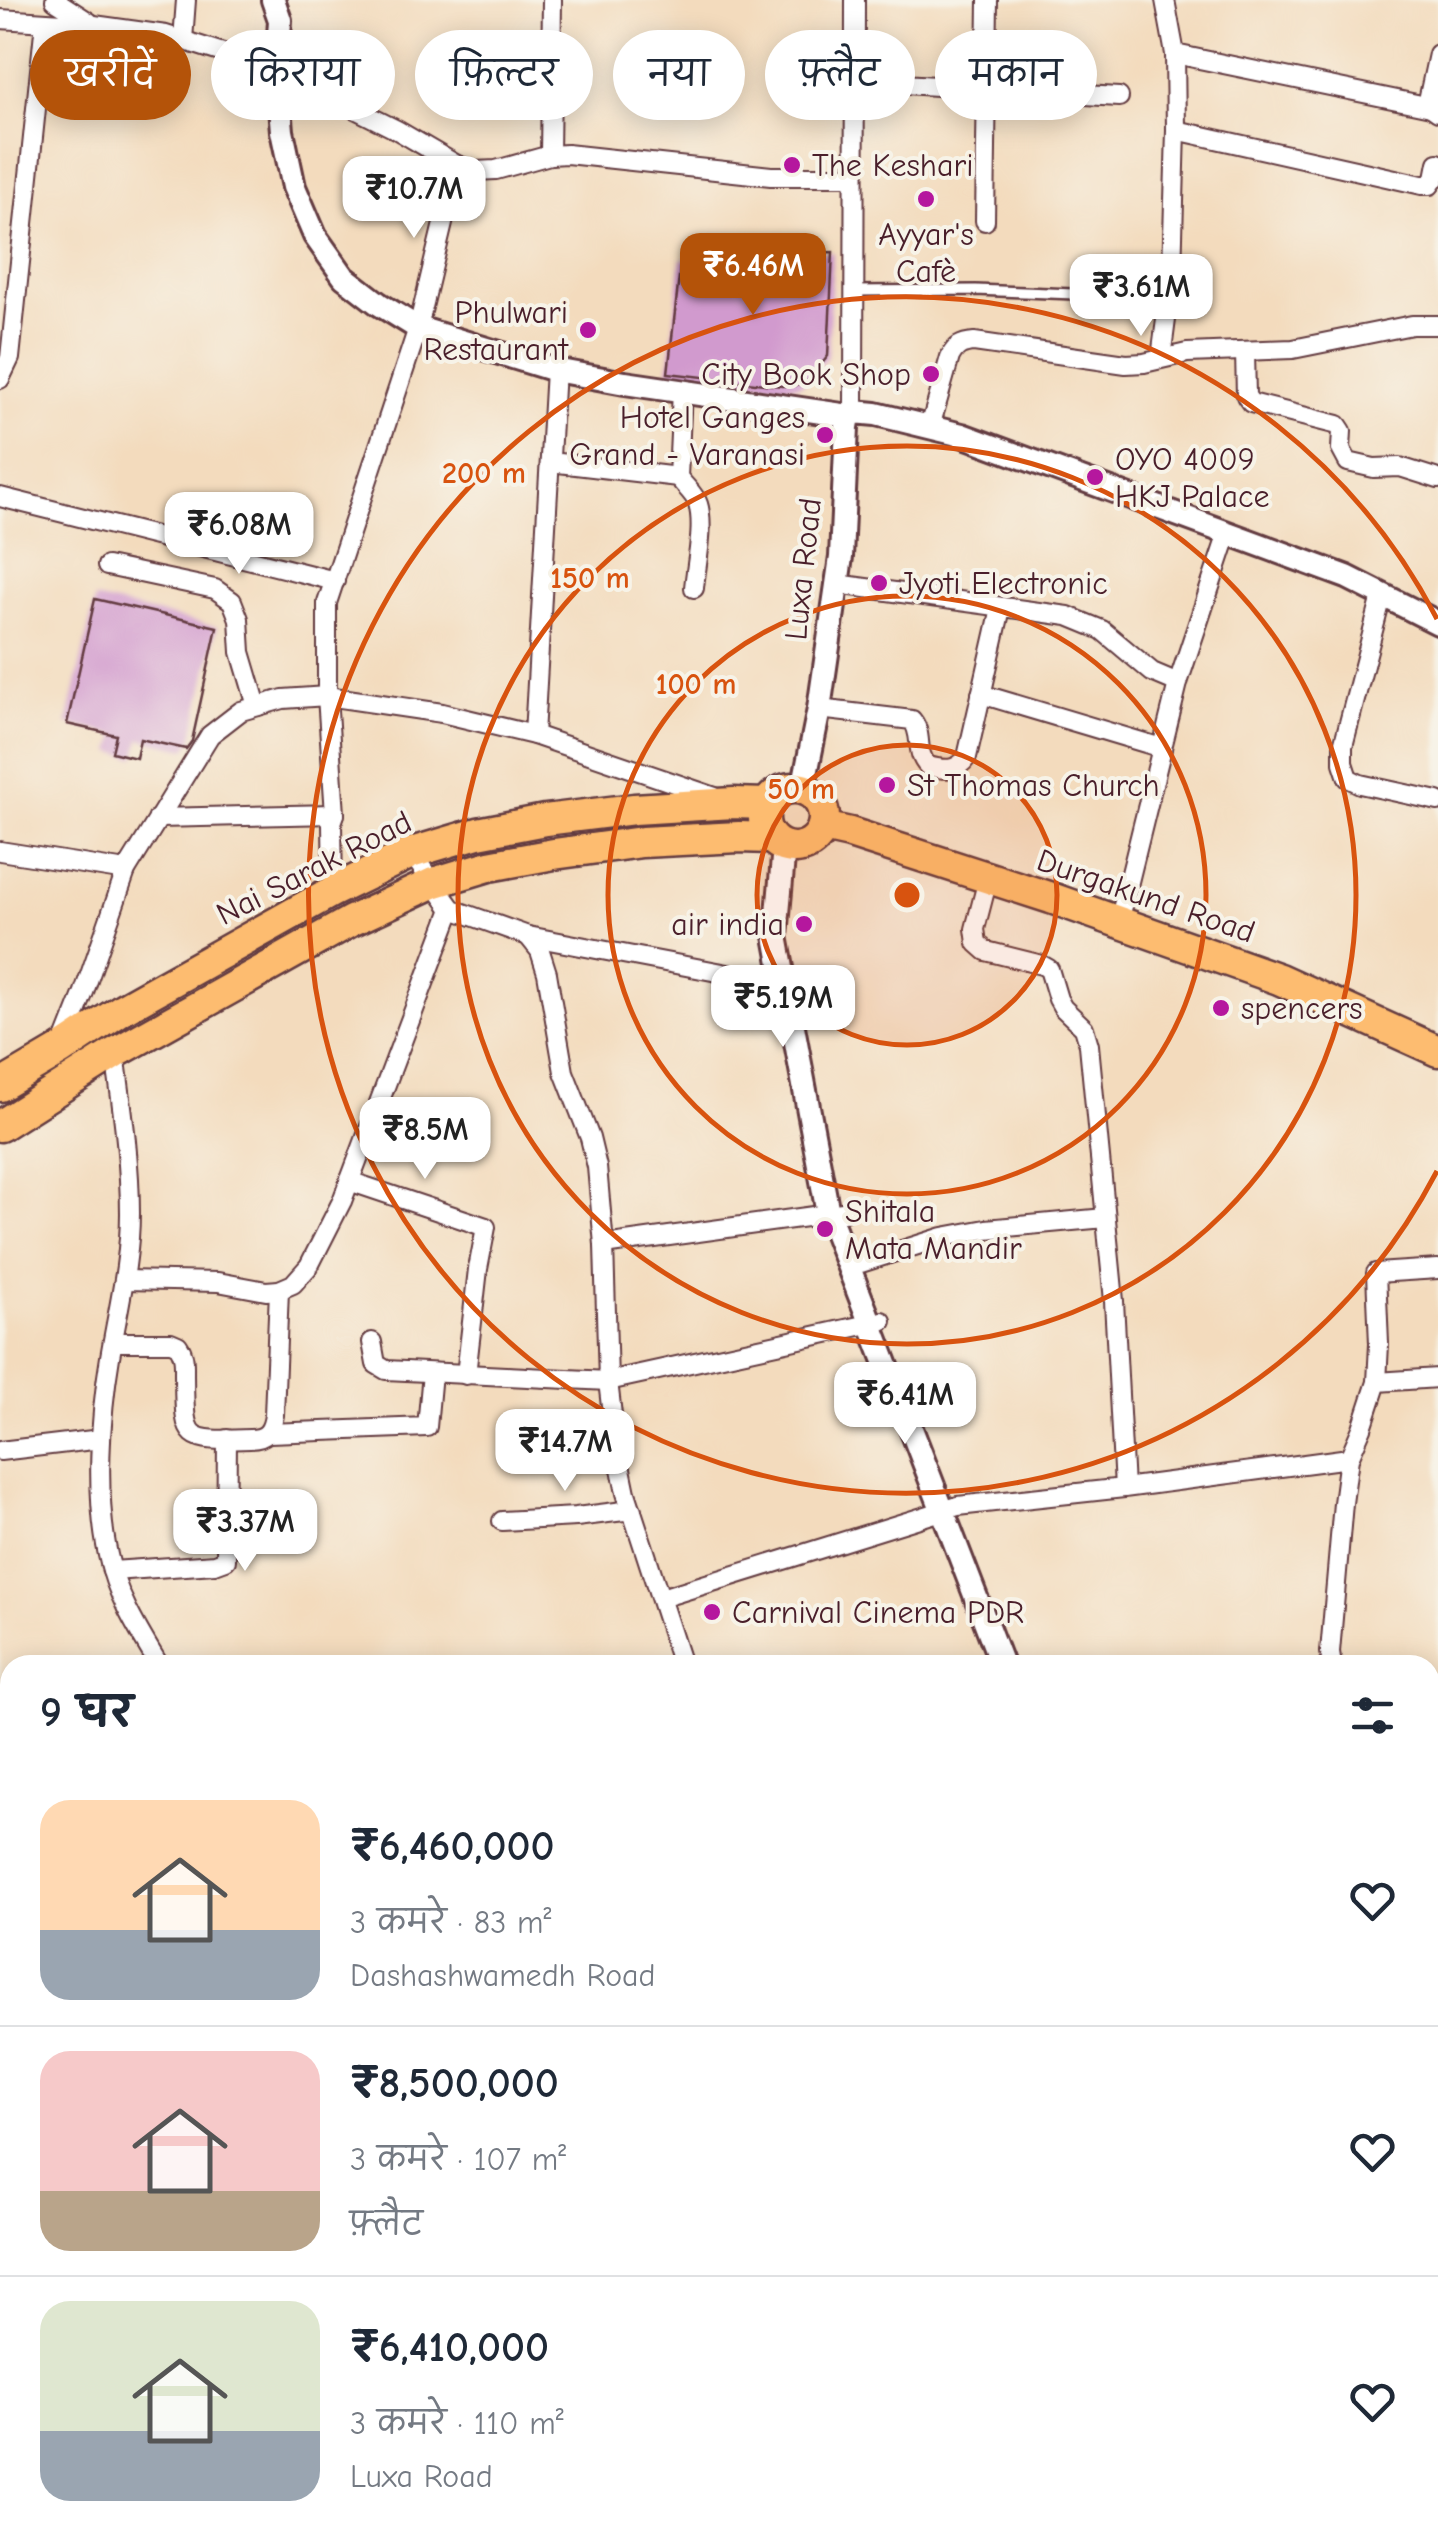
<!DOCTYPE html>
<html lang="hi">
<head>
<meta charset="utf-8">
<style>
  :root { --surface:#fff; --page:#f2f2f3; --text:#1f2937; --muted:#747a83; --line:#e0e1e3; --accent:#b45309 }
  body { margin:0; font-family:"Comic Neue","Playpen Sans Deva",sans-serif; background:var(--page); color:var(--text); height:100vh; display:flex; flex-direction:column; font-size:38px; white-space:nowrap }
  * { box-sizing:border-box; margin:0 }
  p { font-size:32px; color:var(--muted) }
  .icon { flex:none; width:55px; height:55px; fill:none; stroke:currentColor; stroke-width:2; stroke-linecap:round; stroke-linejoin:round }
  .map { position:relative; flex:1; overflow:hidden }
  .panel { position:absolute; left:0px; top:1655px; width:1440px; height:892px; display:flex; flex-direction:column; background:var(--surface); border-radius:30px 30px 0 0; box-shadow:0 5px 25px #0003 }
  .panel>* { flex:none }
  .hud { position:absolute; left:30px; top:30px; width:1380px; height:90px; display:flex; gap:20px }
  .price { position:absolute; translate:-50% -85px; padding:0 22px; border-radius:20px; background:#fff; color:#222; font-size:32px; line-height:65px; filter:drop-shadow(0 2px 5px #0008) }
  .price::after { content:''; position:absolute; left:50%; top:60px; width:30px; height:22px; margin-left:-15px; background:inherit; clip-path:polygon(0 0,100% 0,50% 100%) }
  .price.active { background:var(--accent); color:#fff }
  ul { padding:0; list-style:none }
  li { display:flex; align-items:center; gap:30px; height:250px; padding:0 40px }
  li+li { border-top:2px solid var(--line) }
  li span { display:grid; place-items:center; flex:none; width:280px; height:200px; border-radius:30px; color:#555 }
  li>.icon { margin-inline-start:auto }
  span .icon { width:120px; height:120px; fill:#fffc; stroke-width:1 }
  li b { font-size:42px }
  h2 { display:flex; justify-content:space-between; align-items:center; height:120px; padding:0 40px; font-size:42px }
  .chip { padding:0 35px; border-radius:45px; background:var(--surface); box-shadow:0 5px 25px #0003; font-size:35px; line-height:90px }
  .chip.active { background:var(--accent); color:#fff }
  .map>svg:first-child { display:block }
  .water { fill:#5eb5db; stroke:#546a83; stroke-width:2.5 }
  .building { fill:#d19ace }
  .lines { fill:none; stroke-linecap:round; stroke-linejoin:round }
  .service-casing { stroke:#633b41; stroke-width:14 }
  .minor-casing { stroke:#633b41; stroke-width:22 }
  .tertiary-casing { stroke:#633b41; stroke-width:28 }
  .primary-casing { stroke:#633b41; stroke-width:35 }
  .service { stroke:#fff; stroke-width:9 }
  .minor { stroke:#fff; stroke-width:18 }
  .tertiary { stroke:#fff; stroke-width:22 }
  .primary { stroke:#fdbc6f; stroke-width:30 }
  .ring { fill:none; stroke:#d8530f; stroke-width:5 }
  .poi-dot { fill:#b5179e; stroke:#f7f3e8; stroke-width:4 }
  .labels { text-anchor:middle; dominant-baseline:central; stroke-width:8; stroke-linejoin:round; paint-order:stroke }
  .poi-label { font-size:32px; fill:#4a1f2b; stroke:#f7f3e8; text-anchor:start }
  .street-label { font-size:32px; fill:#4a1f2b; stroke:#f7f3e8 }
  .centre { fill:#d8530f; stroke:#f7f3e8; stroke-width:5 }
  .ring-label { font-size:30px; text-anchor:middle; font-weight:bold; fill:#d8530f; stroke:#f7f3e8; stroke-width:8; stroke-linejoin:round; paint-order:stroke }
</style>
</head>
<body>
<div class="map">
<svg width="1438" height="2546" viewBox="0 0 1438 2546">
  <rect width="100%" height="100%" fill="#f7f3e8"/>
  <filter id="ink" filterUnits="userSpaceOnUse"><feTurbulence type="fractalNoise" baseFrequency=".01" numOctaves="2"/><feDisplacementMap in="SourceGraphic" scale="20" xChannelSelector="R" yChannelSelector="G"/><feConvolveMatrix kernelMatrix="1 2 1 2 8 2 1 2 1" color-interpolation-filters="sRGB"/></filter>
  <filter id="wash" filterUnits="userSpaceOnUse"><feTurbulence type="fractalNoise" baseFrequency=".0048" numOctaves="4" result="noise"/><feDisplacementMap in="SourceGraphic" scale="40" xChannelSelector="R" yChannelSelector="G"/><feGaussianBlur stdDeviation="2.25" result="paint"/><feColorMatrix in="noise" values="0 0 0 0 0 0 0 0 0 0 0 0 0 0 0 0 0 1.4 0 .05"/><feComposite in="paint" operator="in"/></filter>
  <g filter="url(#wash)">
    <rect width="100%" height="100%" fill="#f3dbbd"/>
    <g class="water">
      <path d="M0,1703H10V1988L0,1989Z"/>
      <path d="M762,2538H895L894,2546H796L761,2540Z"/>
    </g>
    <g id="blocks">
      <g class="building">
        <path d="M833,252L828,356L808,381L799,385L782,386L668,373L681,259Z"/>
        <path d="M95,599L217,627L192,741L186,749L140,739L136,758L112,752L116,735L67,724Z"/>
      </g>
    </g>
  </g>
  <g filter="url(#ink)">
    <use href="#blocks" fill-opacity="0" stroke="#633b41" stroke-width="2.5"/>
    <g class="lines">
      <defs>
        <path id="service" d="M853,291L976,290L1124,296L1168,312"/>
        <g id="minor">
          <path d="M55,0L89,22"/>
          <path d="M0,19L94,25L166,35L277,70L397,130L457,165L475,171L496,170L550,155L567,154L771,176H853"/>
          <path d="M183,40L186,0"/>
          <path d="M1175,54L1431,107"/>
          <path d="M853,81L1119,97"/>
          <path d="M1438,112L1431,107L1429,96L1438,54"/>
          <path d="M1176,130L1422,185H1430L1435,178L1438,163"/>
          <path d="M550,155L552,0"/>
          <path d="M985,221L988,0"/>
          <path d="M1245,352L1246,396L1251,403L1338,425L1342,431L1341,449L1348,462L1374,468L1400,467L1438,479"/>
          <path d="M1161,358L1172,273L1176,130L1175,54L1165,0"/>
          <path d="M0,379L10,358L45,22"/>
          <path d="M682,391L678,477C684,486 695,494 698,504C705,526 696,565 694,588"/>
          <path d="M854,412L855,0"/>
          <path d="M930,427L950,357C956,346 961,343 974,342L1126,364L1144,363L1187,353L1293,349L1412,325H1438"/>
          <path d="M550,462L678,477"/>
          <path d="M0,497L335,581"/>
          <path d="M107,566L215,589L232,601L239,619L241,652L257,706"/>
          <path d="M837,584L1068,616L1102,630L1152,672L1178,683"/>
          <path d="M1382,596L1343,746V763L1348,778L1360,784L1438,801"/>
          <path d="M981,694L1162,748"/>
          <path d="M819,709L912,720C924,735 914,752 928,766C944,770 957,772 967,757L1001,608"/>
          <path d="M534,735L555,370"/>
          <path d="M158,818L335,814"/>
          <path d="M0,851L126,871"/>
          <path d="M411,853L452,909L528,936L540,951L547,973L564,1072L590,1138L597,1167L604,1245L608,1381L615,1440L626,1493L682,1665"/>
          <path d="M988,879L975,929L977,943L986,951L1042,965L1049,969L1058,999L1063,1008L1084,1028L1089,1045L1114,1301L1124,1488"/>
          <path d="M333,891L332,823L335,814L327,696V603L418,328L457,165"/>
          <path d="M1119,922L1178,683L1228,533"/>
          <path d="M528,936L728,974"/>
          <path d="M63,1045L84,992L126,871L210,735L241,711L283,699L327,696L442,713L534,735L715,797"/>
          <path d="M115,1053C122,1106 130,1160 130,1213C130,1262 118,1309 110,1357C100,1416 95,1495 108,1555C116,1595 138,1630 159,1665"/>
          <path d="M349,1181L486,1227L478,1269L466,1375"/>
          <path d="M604,1245L843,1212"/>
          <path d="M861,1263L943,1237L986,1229L1105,1218"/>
          <path d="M125,1280L218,1282L266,1291L279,1290L293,1284L309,1266L342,1201L452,909"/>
          <path d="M113,1342H171L178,1345C185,1355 184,1364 184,1375C185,1440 182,1442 250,1439C267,1439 272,1430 274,1415L279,1290"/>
          <path d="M372,1342L376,1364L386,1370L608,1381L882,1321"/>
          <path d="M1377,1382L1438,1378"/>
          <path d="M269,1433L427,1427L432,1373"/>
          <path d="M0,1451L101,1439"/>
          <path d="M502,1521L576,1517L632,1510"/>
          <path d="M112,1571L215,1564L226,1560L227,1439"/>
          <path d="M661,1598L958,1506L1124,1488L1349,1458"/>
          <path d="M1332,1665L1330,1652L1343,1503L1349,1458L1362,1428L1377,1382L1379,1344L1376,1273L1438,1269"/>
          <path d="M1430,1735L1438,1734"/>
          <path d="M0,2045L10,2042"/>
          <path d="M1430,2104L1438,2103"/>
          <path d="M0,2178L10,2177"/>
          <path d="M0,2239L10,2238"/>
          <path d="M1430,2262L1438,2259"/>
          <path d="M1430,2363L1438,2401"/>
          <path d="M0,2439L10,2438"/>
          <path d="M428,2538L429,2546"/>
          <path d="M492,2538L493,2546"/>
          <path d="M745,2538L749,2546"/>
          <path d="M559,2546V2538"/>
        </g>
        <g id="tertiary">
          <path d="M273,0L280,20L277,70L282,131L294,187L315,236L344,277L379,304L418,328L555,370L625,383L849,416"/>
          <path d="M803,789L819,709L841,557L847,427L849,416L854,412L876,414L962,435L1347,577L1438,623"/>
          <path d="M784,847L776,936L828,1213L1002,1665"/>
          <path d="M1313,2538L1316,2546"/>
        </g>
        <g id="primary">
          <circle cx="794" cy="818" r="30"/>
          <path d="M823,827L850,833L1051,898L1279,979L1438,1051"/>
          <path d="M0,1086L61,1050L124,1008L333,891L411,853L478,833L545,820L634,809L734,803L767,804"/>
          <path d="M0,1126L115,1053L351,921L433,883L489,866L554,854L642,842L739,837L771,838"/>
        </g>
      </defs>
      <use href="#service" class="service-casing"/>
      <use href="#minor" class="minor-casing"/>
      <use href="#tertiary" class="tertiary-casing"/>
      <use href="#primary" class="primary-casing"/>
      <use href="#service" class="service"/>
      <use href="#minor" class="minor"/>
      <use href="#tertiary" class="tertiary"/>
      <use href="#primary" class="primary"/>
    </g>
  </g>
  <circle cx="907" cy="895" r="150" fill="#d8530f" fill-opacity=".12"/>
  <g class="ring">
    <circle cx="907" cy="895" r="150"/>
    <circle cx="907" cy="895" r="299"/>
    <circle cx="907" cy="895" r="449"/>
    <path d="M1437 1171A598 598 0 1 1 1437 619"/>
  </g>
  <g class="poi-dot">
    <circle cx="792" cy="165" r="10"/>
    <circle cx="926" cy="199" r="10"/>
    <circle cx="588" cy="330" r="10"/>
    <circle cx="931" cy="374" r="10"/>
    <circle cx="825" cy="435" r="10"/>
    <circle cx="1095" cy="477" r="10"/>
    <circle cx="879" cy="583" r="10"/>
    <circle cx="887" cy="785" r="10"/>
    <circle cx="804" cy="924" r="10"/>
    <circle cx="1221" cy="1008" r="10"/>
    <circle cx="825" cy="1229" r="10"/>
    <circle cx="712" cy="1612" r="10"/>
  </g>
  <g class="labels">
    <g class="poi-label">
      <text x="812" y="165">The Keshari</text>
      <text x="926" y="234" text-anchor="middle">Ayyar's<tspan x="926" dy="37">Cafè</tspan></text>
      <text x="568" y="312" text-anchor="end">Phulwari<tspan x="568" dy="37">Restaurant</tspan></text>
      <text x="911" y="374" text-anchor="end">City Book Shop</text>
      <text x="805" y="417" text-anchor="end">Hotel Ganges<tspan x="805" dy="37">Grand - Varanasi</tspan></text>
      <text x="1115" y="459">OYO 4009<tspan x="1115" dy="37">HKJ Palace</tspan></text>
      <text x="899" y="583">Jyoti Electronic</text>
      <text x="907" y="785">St Thomas Church</text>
      <text x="784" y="924" text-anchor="end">air india</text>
      <text x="1241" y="1008">spencers</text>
      <text x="845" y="1211">Shitala<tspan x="845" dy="37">Mata Mandir</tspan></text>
      <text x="732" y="1612">Carnival Cinema PDR</text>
    </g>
    <g class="street-label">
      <text transform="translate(803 569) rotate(-84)">Luxa Road</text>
      <text transform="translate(314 868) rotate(-27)">Nai Sarak Road</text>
      <text transform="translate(1146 896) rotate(19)">Durgakund Road</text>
    </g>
  </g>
  <circle cx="907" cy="895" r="15" class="centre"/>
  <g class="ring-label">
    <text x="484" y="483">200 m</text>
    <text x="590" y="588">150 m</text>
    <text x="696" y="694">100 m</text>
    <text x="801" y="799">50 m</text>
  </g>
</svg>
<b class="price" style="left:414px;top:241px">₹10.7M</b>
<b class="price active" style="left:753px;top:318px">₹6.46M</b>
<b class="price" style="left:1141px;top:339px">₹3.61M</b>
<b class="price" style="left:239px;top:577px">₹6.08M</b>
<b class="price" style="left:783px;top:1050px">₹5.19M</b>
<b class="price" style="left:425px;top:1182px">₹8.5M</b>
<b class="price" style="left:905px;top:1447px">₹6.41M</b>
<b class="price" style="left:565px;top:1494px">₹14.7M</b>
<b class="price" style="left:245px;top:1574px">₹3.37M</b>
<div class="hud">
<a class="chip active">खरीदें</a>
<a class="chip">किराया</a>
<a class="chip">फ़िल्टर</a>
<a class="chip">नया</a>
<a class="chip">फ़्लैट</a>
<a class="chip">मकान</a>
</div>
<section class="panel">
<h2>9 घर<svg class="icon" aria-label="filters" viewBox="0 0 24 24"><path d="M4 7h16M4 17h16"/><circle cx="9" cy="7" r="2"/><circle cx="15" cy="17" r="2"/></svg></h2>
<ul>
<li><span style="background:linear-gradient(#ffd9b3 65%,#9aa5b1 0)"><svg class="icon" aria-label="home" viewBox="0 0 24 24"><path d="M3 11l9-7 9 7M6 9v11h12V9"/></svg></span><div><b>₹6,460,000</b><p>3 कमरे · 83 m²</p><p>Dashashwamedh Road</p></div><svg class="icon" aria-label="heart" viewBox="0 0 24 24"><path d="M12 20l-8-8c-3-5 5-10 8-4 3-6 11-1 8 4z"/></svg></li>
<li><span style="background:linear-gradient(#f6c9c9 70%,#b9a48a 0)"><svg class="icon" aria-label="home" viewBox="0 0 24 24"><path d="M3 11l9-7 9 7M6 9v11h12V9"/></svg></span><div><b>₹8,500,000</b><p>3 कमरे · 107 m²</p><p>फ़्लैट</p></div><svg class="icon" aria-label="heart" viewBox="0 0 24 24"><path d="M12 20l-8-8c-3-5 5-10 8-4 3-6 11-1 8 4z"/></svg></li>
<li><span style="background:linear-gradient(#dfe7d0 65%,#9aa5b1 0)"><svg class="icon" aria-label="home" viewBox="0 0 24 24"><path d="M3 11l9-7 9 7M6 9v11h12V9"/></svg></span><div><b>₹6,410,000</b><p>3 कमरे · 110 m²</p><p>Luxa Road</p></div><svg class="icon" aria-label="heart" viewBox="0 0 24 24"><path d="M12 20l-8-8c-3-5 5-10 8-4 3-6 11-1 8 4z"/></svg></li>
</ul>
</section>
</div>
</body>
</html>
